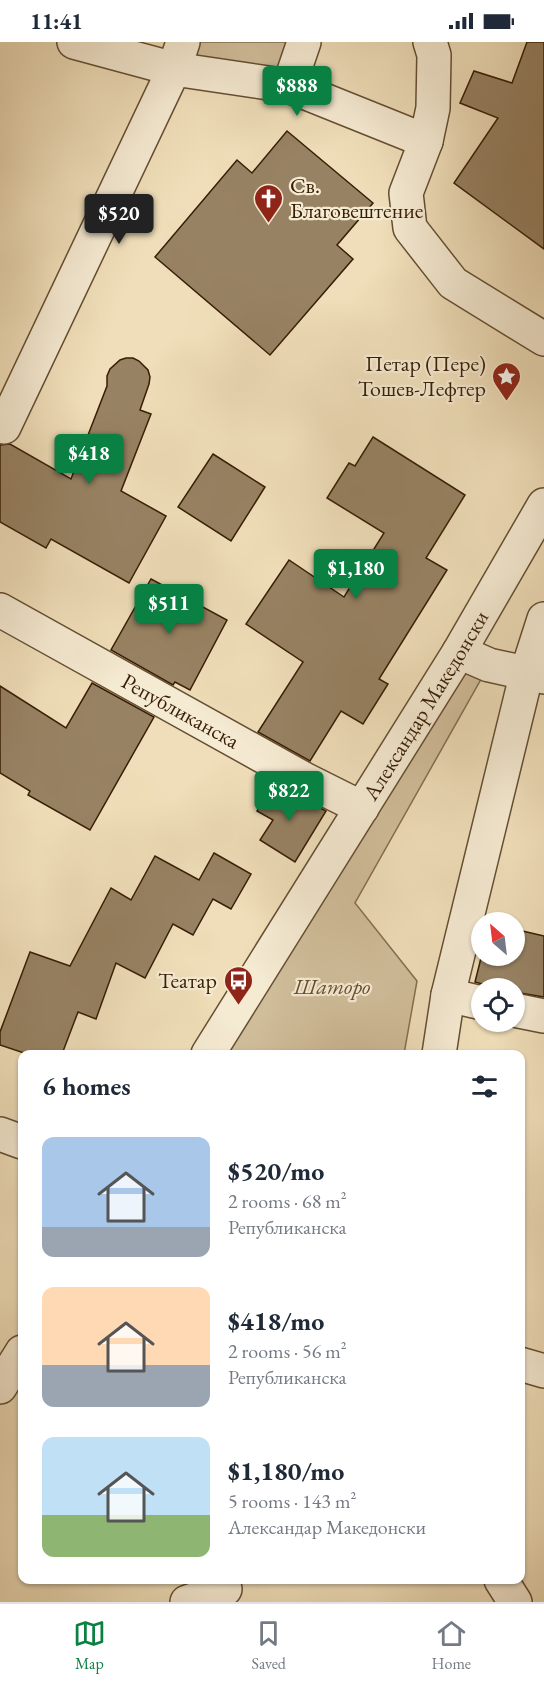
<!DOCTYPE html>
<html lang="en">
<head>
<meta charset="utf-8">
<style>
  :root { --surface:#fff; --page:#f6f6f7; --text:#1f2937; --muted:#747a83; --line:#e0e1e3; --accent:#0b8043 }
  body { margin:0; font-family:"EB Garamond",serif; background:var(--page); color:var(--text); height:100vh; display:flex; flex-direction:column; font-size:22px; white-space:nowrap }
  * { box-sizing:border-box; margin:0 }
  p { font-size:20px; color:var(--muted) }
  .icon { flex:none; width:33px; height:33px; fill:none; stroke:currentColor; stroke-width:2; stroke-linecap:round; stroke-linejoin:round }
  .map { position:relative; flex:1; overflow:hidden }
  .side { position:absolute; left:18px; top:1008px; width:507px; height:534px; display:flex; flex-direction:column; background:var(--surface); border-radius:12px; box-shadow:0 2px 4px #0004 }
  .side>* { flex:none }
  .needle { width:39px; rotate:332deg }
  .buttons { position:absolute; left:471px; top:870px; display:grid; gap:12px }
  .buttons a { display:grid; place-items:center; width:54px; height:54px; border-radius:50%; background:var(--surface); box-shadow:0 2px 4px #0004; font-size:30px }
  .price { position:absolute; translate:-50% -51px; padding:0 14px; border-radius:6px; background:var(--accent); color:#fff; font-size:20px; line-height:39px; filter:drop-shadow(0 2px 3px #0008) }
  .price::after { content:''; position:absolute; left:50%; top:36px; width:18px; height:14px; margin-left:-9px; background:inherit; clip-path:polygon(0 0,100% 0,50% 100%) }
  .price.active { background:#222; color:#fff }
  ul { padding:0; list-style:none }
  li { display:flex; align-items:center; gap:18px; height:150px; padding:0 24px }
  li span { display:grid; place-items:center; flex:none; width:168px; height:120px; border-radius:12px; color:#555 }
  li>.icon { margin-inline-start:auto }
  span .icon { width:72px; height:72px; fill:#fffc; stroke-width:1 }
  li b { font-size:26px }
  h2 { display:flex; justify-content:space-between; align-items:center; height:72px; padding:0 24px; font-size:26px }
  .status { display:flex; justify-content:space-between; align-items:center; height:42px; padding:0 30px; background:var(--surface); direction:ltr }
  .status svg { height:16px; fill:currentColor }
  .dock { display:flex; justify-content:space-around; align-items:center; height:84px; border-top:2px solid var(--line); background:var(--surface); font-size:16px; color:var(--muted) }
  .dock a { display:grid; justify-items:center; gap:3px }
  .dock .active { color:var(--accent) }
  .map>svg:first-child { display:block }
  .green { fill:#d0bd9a; stroke:#846e50; stroke-width:1.5 }
  .building { fill:#978263; stroke:#371e05; stroke-width:1.5 }
  .lines { fill:none; stroke-linecap:round; stroke-linejoin:round }
  .minor-casing { stroke:#654e32; stroke-width:36 }
  .minor { stroke:#f5ead2; stroke-width:33 }
  .labels { text-anchor:middle; dominant-baseline:central; stroke-width:4.5; stroke-linejoin:round; paint-order:stroke }
  .poi-label { font-size:22px; fill:#371e05; stroke:#f5ead2; text-anchor:end }
  .street-label { font-size:22px; fill:#371e05; stroke:#f5ead2 }
  .park-label { font-size:22px; font-style:italic; fill:#654e32; stroke:#f5ead2 }
</style>
</head>
<body>
<div class="status"><b>11:41</b><svg viewBox="0 0 49 12"><path d="M0 12V9h3v3zM5 12V6h3v6zM10 12V3h3v9zM15 12V0h3v12zM26 1h20v11H26zM47 4h2v5h-2z"/></svg></div>
<div class="map">
<svg width="544" height="1560" viewBox="0 0 544 1560">
  <rect width="100%" height="100%" fill="#efdeb9"/>
  <filter id="stains"><feTurbulence type="fractalNoise" baseFrequency=".00333" numOctaves="4"/><feColorMatrix values="0 0 0 0 .2 0 0 0 0 .09 0 0 0 0 .02 0 0 0 .5 -.17"/></filter>
  <radialGradient id="worn" r=".72"><stop offset=".6" stop-color="#630" stop-opacity="0"/><stop offset="1" stop-color="#630" stop-opacity=".3"/></radialGradient>
  <g class="green">
    <path d="M183,0H304L289,44L174,27Z"/>
    <path d="M459,610L489,623L355,861L417,939L404,1012H208Z"/>
  </g>
  <g class="building">
    <path d="M527,0H544V207L454,141L498,76L460,61L474,29L512,41Z"/>
    <path d="M287,89L373,161L337,203L353,217L270,313L155,215L237,118L252,131Z"/>
    <path d="M126,316H133L139,319L148,328L150,335L149,342L140,368L151,372L121,449L166,474L129,541L51,497L46,506L0,480V403L10,402L71,437L107,344V334L110,327L120,318Z"/>
    <path d="M373,395L465,453L426,516L447,528L379,637L388,642L363,682L341,669L310,719L258,690L303,620L246,582L289,518L344,555L384,491L327,456L349,421L355,424Z"/>
    <path d="M213,412L265,445L231,499L178,465Z"/>
    <path d="M151,537L227,578L190,648L175,640L173,643L111,608Z"/>
    <path d="M92,641L154,675L90,788L28,753L30,749L0,731V644L66,686Z"/>
    <path d="M274,742L326,769L295,820L260,798L273,778L257,769Z"/>
    <path d="M214,811L251,832L231,867L213,857L193,893L173,882L145,936L116,921L96,977L78,970L62,1012H27L0,1003V990L30,910L70,924L111,846L131,858L155,814L199,838Z"/>
    <path d="M514,887L544,894V955L514,950V946H493L486,943L475,940L482,912V914H514Z"/>
  </g>
  <g class="lines">
    <defs>
      <g id="minor">
        <path d="M74,0L174,27L289,44L426,99"/>
        <path d="M430,0L434,13L433,66L426,99L406,151L410,186L453,241L544,297"/>
        <path d="M289,44L304,0"/>
        <path d="M4,385L174,27L183,0"/>
        <path id="s1" d="M0,568L304,737L362,766"/>
        <path d="M459,610L489,623L544,635"/>
        <path d="M448,953L482,961"/>
        <path d="M514,968L544,974"/>
        <path id="s2" d="M208,1012L459,610L544,463"/>
        <path d="M439,1012L448,953L527,630L544,577"/>
        <path d="M0,1092L22,1100"/>
        <path d="M520,1322L544,1329"/>
        <path d="M0,1345L22,1310"/>
        <path d="M501,1538L515,1560"/>
        <path d="M187,1560L225,1547"/>
      </g>
    </defs>
    <use href="#minor" class="minor-casing"/>
    <use href="#minor" class="minor"/>
  </g>
  <defs>
    <symbol id="church-pin" viewBox="-11 -11 22 30"><path d="M0 17L-7.5 6A9.5 9.5 0 1 1 7.5 6Z" fill="#8f2418" stroke="#f5ead2"/><path d="M-1.2-6h2.4v3.5h3.3v2.4h-3.3V6h-2.4V-.1h-3.3v-2.4h3.3Z" fill="#fff"/></symbol>
    <symbol id="sight-pin" viewBox="-11 -11 22 30"><path d="M0 17L-7.5 6A9.5 9.5 0 1 1 7.5 6Z" fill="#8f2418" stroke="#f5ead2"/><path d="M0-6L1.8-2.2L6-1.7L2.9 1.2L3.7 5.4L0 3.3L-3.7 5.4L-2.9 1.2L-6-1.7L-1.8-2.2Z" fill="#fff"/></symbol>
    <symbol id="bus-pin" viewBox="-11 -11 22 30"><path d="M0 17L-7.5 6A9.5 9.5 0 1 1 7.5 6Z" fill="#8f2418" stroke="#f5ead2"/><path d="M-5-6H5V4H4V6H2V4H-2V6H-4V4H-5ZM-3.5-4V0h7V-4ZM-3.5 1.2v1.5H-2V1.2ZM2 1.2v1.5H3.5V1.2Z" fill="#fff"/></symbol>
  </defs>
  <g fill-rule="evenodd">
    <use href="#church-pin" x="252" y="140" width="33" height="45"/>
    <use href="#sight-pin" x="490" y="318" width="33" height="45"/>
    <use href="#bus-pin" x="222" y="922" width="33" height="45"/>
  </g>
  <g class="labels">
    <g class="poi-label">
      <text x="290" y="143" text-anchor="start">Св.<tspan x="290" dy="25">Благовештение</tspan></text>
      <text x="486" y="321">Петар (Пере)<tspan x="486" dy="25">Тошев-Лефтер</tspan></text>
      <text x="217" y="938">Театар</text>
    </g>
    <g class="street-label">
      <text stroke="none"><textPath href="#s2" startOffset="411">Александар Македонски</textPath></text>
      <text stroke="none"><textPath href="#s1" startOffset="207">Републиканска</textPath></text>
    </g>
    <g class="park-label">
      <text x="332" y="944">Шаторо</text>
    </g>
  </g>
  <rect width="100%" height="100%" filter="url(#stains)"/>
  <rect width="100%" height="100%" fill="url(#worn)"/>
</svg>
<div class="buttons">
<a><svg class="needle" viewBox="-14 -14 28 28"><path d="M0-13l5 13h-10z" fill="#e53935"/><path d="M0 13l5-13h-10z" fill="#747a83"/></svg></a>
<a><svg class="icon" aria-label="locate" viewBox="0 0 24 24"><circle cx="12" cy="12" r="6"/><path d="M12 2v4M12 18v4M2 12h4M18 12h4"/></svg></a>
</div>
<b class="price" style="left:297px;top:75px">$888</b>
<b class="price active" style="left:119px;top:203px">$520</b>
<b class="price" style="left:89px;top:443px">$418</b>
<b class="price" style="left:356px;top:558px">$1,180</b>
<b class="price" style="left:169px;top:593px">$511</b>
<b class="price" style="left:289px;top:780px">$822</b>
<section class="side">
<h2>6 homes<svg class="icon" aria-label="filters" viewBox="0 0 24 24"><path d="M4 7h16M4 17h16"/><circle cx="9" cy="7" r="2"/><circle cx="15" cy="17" r="2"/></svg></h2>
<ul>
<li><span style="background:linear-gradient(#a9c7e8 75%,#9aa5b1 0)"><svg class="icon" aria-label="home" viewBox="0 0 24 24"><path d="M3 11l9-7 9 7M6 9v11h12V9"/></svg></span><div><b>$520/mo</b><p>2 rooms · 68 m²</p><p>Републиканска</p></div></li>
<li><span style="background:linear-gradient(#ffd9b3 65%,#9aa5b1 0)"><svg class="icon" aria-label="home" viewBox="0 0 24 24"><path d="M3 11l9-7 9 7M6 9v11h12V9"/></svg></span><div><b>$418/mo</b><p>2 rooms · 56 m²</p><p>Републиканска</p></div></li>
<li><span style="background:linear-gradient(#bfe0f5 65%,#8fb573 0)"><svg class="icon" aria-label="home" viewBox="0 0 24 24"><path d="M3 11l9-7 9 7M6 9v11h12V9"/></svg></span><div><b>$1,180/mo</b><p>5 rooms · 143 m²</p><p>Александар Македонски</p></div></li>
</ul>
</section>
</div>
<nav class="dock">
<a class="active"><svg class="icon" aria-label="map" viewBox="0 0 24 24"><path d="M3 6l6-2 6 2 6-2v14l-6 2-6-2-6 2zM9 4v14M15 6v14"/></svg>Map</a>
<a><svg class="icon" aria-label="saved" viewBox="0 0 24 24"><path d="M7 4h10v16l-5-4-5 4z"/></svg>Saved</a>
<a><svg class="icon" aria-label="home" viewBox="0 0 24 24"><path d="M3 11l9-7 9 7M6 9v11h12V9"/></svg>Home</a>
</nav>
</body>
</html>
